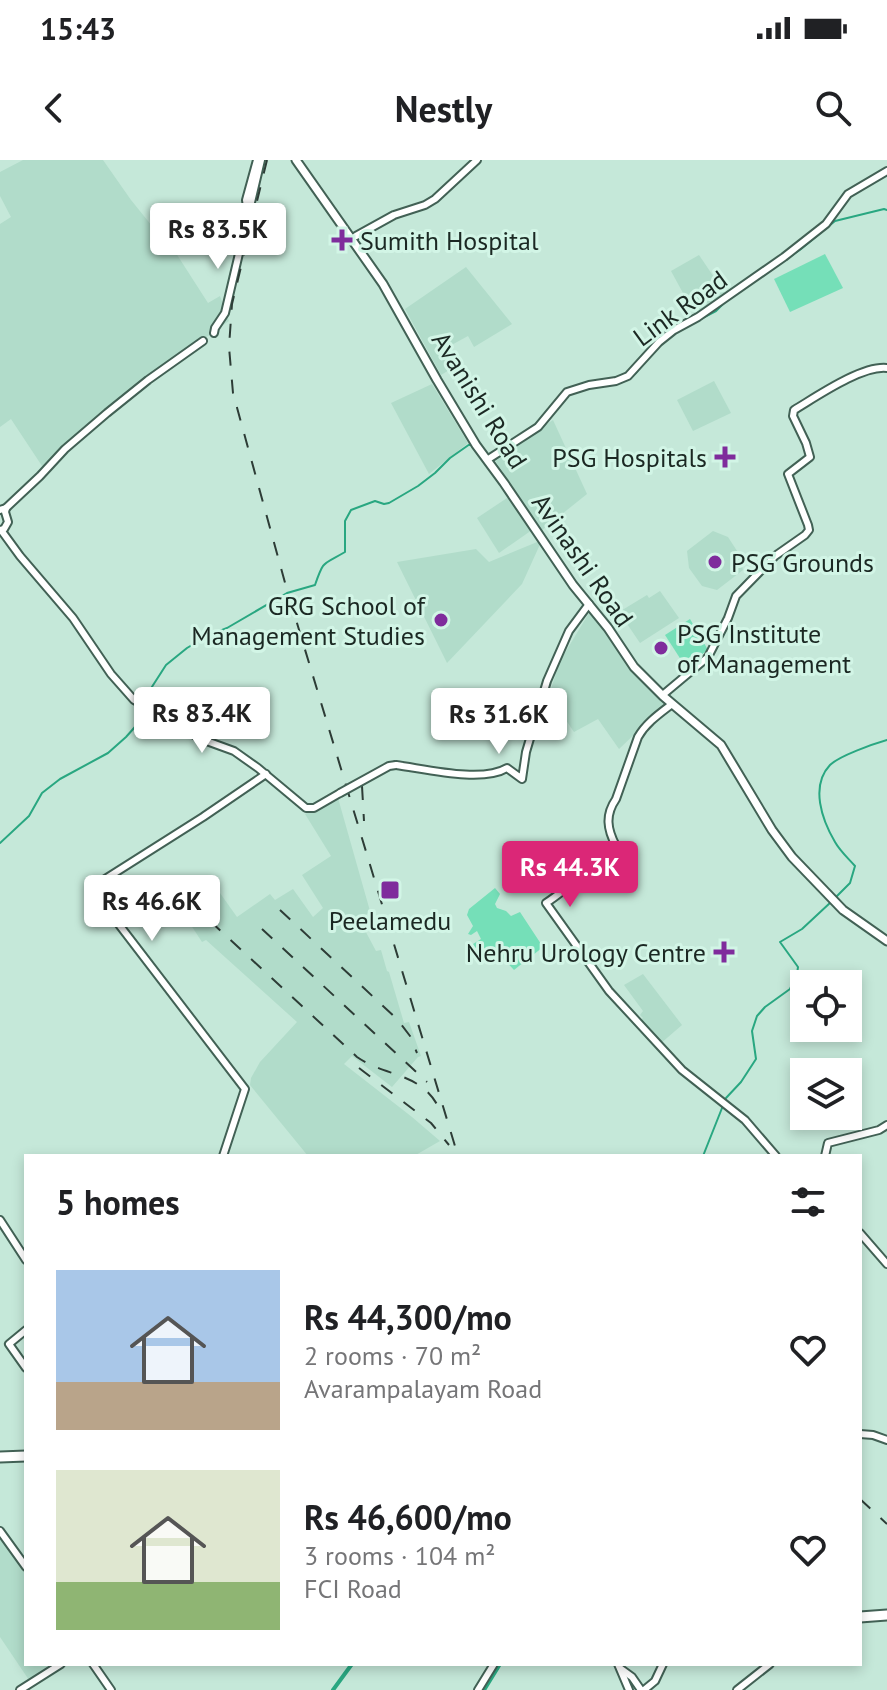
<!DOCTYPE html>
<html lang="en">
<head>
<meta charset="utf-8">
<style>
  :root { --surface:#fff; --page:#f6f6f6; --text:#202124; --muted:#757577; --accent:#db2777 }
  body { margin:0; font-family:"PT Sans",sans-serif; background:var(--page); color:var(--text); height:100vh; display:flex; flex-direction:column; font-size:30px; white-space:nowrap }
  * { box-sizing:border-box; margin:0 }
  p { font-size:26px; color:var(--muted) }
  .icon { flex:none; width:44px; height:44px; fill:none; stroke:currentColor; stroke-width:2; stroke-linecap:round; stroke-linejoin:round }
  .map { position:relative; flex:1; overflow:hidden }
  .sheet { position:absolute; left:24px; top:994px; width:838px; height:512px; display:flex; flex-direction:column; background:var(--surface); border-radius:0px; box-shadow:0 4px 12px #0003 }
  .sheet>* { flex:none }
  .tools { position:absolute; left:790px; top:810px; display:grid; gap:16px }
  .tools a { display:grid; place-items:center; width:72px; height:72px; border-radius:0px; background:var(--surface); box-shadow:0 4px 12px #0003; font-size:40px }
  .price { position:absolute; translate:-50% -68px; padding:0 18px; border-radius:8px; background:#fff; color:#222; font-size:26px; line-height:52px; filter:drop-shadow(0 2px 4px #0008) }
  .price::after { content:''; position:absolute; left:50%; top:48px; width:24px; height:18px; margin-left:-12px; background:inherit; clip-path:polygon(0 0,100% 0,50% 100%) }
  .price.on { background:var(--accent); color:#fff }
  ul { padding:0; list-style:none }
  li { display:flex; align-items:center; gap:24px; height:200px; padding:0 32px }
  li span { display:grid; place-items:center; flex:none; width:224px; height:160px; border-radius:0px; color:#555 }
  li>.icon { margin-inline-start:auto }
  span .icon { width:96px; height:96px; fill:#fffc; stroke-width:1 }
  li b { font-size:34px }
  h2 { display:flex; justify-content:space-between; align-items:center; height:96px; padding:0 32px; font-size:34px }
  .status { display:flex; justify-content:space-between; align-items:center; height:56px; padding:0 40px; background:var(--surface); direction:ltr }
  .status svg { height:22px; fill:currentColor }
  header { display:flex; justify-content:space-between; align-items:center; height:104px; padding:0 32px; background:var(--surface); font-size:36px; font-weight:600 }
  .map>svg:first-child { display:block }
  .built { fill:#b1dcca }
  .green { fill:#75dfb8 }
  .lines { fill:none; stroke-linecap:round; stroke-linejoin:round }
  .stream { stroke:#29a781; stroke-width:2 }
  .canal { stroke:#29a781; stroke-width:4 }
  .secondary-casing { stroke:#426155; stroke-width:10 }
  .primary-casing { stroke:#426155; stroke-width:11 }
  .highway-casing { stroke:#426155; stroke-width:13 }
  .secondary { stroke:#fff; stroke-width:6 }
  .primary { stroke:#fff; stroke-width:7 }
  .highway { stroke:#fff; stroke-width:9 }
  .rail { stroke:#2d3c36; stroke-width:2; stroke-dasharray:14 14; stroke-linecap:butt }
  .secondary-bridge-casing { stroke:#426155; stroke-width:10; stroke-linecap:butt }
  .secondary-bridge { stroke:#fff; stroke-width:6 }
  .poi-dot { fill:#7f2c9c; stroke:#d2f5e6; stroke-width:3 }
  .labels { text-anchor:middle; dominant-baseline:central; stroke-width:6; stroke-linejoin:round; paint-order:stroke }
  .poi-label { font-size:26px; fill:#1b2823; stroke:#d2f5e6; text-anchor:start }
  .street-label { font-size:26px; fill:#1b2823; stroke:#d2f5e6 }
</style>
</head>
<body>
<div class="status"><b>15:43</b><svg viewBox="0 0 49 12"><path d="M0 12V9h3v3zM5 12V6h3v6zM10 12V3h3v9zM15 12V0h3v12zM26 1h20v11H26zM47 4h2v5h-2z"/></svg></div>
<header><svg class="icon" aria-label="back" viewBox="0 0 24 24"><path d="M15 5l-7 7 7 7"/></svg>Nestly<svg class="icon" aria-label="search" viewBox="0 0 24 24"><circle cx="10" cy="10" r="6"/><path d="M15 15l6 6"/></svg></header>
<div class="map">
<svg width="887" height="1530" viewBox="0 0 887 1530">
  <rect width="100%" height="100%" fill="#c5e8d9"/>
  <g class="built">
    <path d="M23,0H103L131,40L152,66L156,62L208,143L220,136L229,161L146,220L44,309L11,259L0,267V64L11,57L0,36V12Z"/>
    <path d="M699,95L726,135L695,155L671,111Z"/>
    <path d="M466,107L512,164L474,187L468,176L446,188L456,206L441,215L405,149Z"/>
    <path d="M714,221L731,253L693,271L677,240Z"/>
    <path d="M432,224L468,283L429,314L391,243Z"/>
    <path d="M553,260L587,334L542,370L494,299Z"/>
    <path d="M510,336L532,370L499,393L477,358Z"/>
    <path d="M713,371L728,377L739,394L743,410L717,430L702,426L689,408L687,391Z"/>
    <path d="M542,380L522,424L447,503L397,402L476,389L489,402Z"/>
    <path d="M660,431L679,458L640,483L619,452L647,435L649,438Z"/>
    <path d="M589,453L602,468L632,513L666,544L619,589L598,559L574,572L549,535L560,501Z"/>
    <path d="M338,638L370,751L360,761L376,791L381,790L387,811L389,812L404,863L409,862L421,896L418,897L392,927L352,896L344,904L412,957L440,981L414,996H308L250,925L251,918L260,902L297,862L206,780L202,782L181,750L215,726L237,757L270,734L275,740L293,729L313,757L323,748L302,715L331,696L305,654Z"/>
    <path d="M643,814L682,865L660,884L640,860L643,858L640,855L643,851L624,825Z"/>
    <path d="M0,1374L26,1410V1504H54L29,1520L0,1477Z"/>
  </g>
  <g class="green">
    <path d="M825,94L843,128L790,152L774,119Z"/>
    <path d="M690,459L708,490L685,506L665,475Z"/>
    <path d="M495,728L500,734L495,744L497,748L506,751L511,756L520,752L543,787L533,795L529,792L522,796L524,802L514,810L500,795L476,791L473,784L481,779L477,771L471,775L468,774L473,766L467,755L469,749Z"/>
  </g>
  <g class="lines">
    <g class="stream">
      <path d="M691,164L716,151L725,142L801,89L835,61L884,49L887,50"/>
      <path d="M629,218L636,213L639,209"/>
      <path d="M543,265L562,243"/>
      <path d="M491,302L508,290"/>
      <path d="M0,683L29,656L42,633L60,619L108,593L126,577L142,559L148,533L166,505L187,488L207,476L227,468L287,433L315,425C324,399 323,405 345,392V361L351,350L375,341L384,344L389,343L418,326L435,313L450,298L470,284L486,304"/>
      <path d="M836,737L850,723L855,706C848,698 840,691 835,682C822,660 810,626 830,605C839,596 873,584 887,580"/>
      <path d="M703,996L726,938L741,922L756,899L752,871L757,856L765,847L790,829L797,814L798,807L780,782L802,769L831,742"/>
    </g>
    <g class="canal">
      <path d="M333,1530L352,1504"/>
      <path d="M484,1530L500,1504"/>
    </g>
    <defs>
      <g id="secondary">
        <path d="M247,47L246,40L257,0"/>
        <path d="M356,76L394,55L425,45L435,39L477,0"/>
        <path d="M214,173L215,168L225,153L261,0"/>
        <path d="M490,298L538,267L567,232L589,225L616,221L628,216L659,182L674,170L698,157L784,97L826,64L848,34L887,11"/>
        <path d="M0,350L6,348L40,316L65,289L107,253L148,220L203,181"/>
        <path d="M0,370L4,369L8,362L5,352L6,348"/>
        <path d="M1,370L20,396L73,458L111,514L134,540L201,579L234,591L258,608L306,648H314L340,633"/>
        <path d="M665,533L708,497L728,458L736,436L775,396L805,375L809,370L808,365L788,314L810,297L806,283L793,256L794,250C816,237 862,205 887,208"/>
        <path d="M672,544C659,554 646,563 638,577L616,639C605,655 607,669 616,686C606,703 593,709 577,720C567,727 557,736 546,743L609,831L682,910L745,960L776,996"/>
        <path d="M396,605C426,609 482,623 507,608L522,619L526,592L547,521L569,471L589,444"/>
        <path d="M223,996L245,929L91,728L203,657L266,614"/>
        <path d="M825,996L828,983L879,970L887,965"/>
        <path d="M0,1060L26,1100"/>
        <path d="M860,1073L887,1104"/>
        <path d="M26,1170L9,1184L26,1208"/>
        <path d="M860,1274L873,1275L887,1280"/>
        <path d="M0,1371L26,1407"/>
        <path d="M93,1504L111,1530"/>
        <path d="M618,1504L629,1530"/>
        <path d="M621,1509L632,1517L641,1530"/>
        <path d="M20,1530L61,1504"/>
        <path d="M478,1530L494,1504"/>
        <path d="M644,1530L655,1521L663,1504"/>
        <path d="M737,1530L770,1504"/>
      </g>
      <path id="primary" d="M296,0L383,124L437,220L476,285L504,323L573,425L608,468L634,507L663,536L721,585L772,670L792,697L843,750L887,781"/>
      <g id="highway">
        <path d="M0,1297L26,1296"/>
        <path d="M860,1457L887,1455"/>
      </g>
    </defs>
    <use href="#secondary" class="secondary-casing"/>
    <use href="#primary" class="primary-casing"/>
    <use href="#highway" class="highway-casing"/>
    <use href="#secondary" class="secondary"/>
    <use href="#primary" class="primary"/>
    <use href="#highway" class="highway"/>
    <g class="rail">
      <path d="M267,0L232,144L229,187L233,233L287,430L458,996"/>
      <path d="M362,626L364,661"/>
      <path d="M280,750L397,859L410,876L417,893"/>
      <path d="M210,761L357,897C386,917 419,912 438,946"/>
      <path d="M262,769L427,922"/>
      <path d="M359,908L431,963L449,985"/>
      <path d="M860,1339L887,1364"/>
    </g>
    <defs>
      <path id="secondary-bridge" d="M340,633L389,606L396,605"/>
    </defs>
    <use href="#secondary-bridge" class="secondary-bridge-casing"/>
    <use href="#secondary-bridge" class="secondary-bridge"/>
  </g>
  <g class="poi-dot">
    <path d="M338 68h8v8h8v8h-8v8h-8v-8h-8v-8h8z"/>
    <path d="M721 285h8v8h8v8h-8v8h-8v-8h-8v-8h8z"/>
    <circle cx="715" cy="402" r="8"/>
    <circle cx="441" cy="460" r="8"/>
    <circle cx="661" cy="488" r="8"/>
    <rect x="380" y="720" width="20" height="20" rx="4"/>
    <path d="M720 780h8v8h8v8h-8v8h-8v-8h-8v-8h8z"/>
  </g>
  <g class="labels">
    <g class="poi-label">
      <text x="360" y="80">Sumith Hospital</text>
      <text x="707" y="297" text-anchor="end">PSG Hospitals</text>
      <text x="731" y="402">PSG Grounds</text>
      <text x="425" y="445" text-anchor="end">GRG School of<tspan x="425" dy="30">Management Studies</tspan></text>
      <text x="677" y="473">PSG Institute<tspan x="677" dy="30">of Management</tspan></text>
      <text x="390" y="760" text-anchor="middle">Peelamedu</text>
      <text x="706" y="792" text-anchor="end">Nehru Urology Centre</text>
    </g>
    <g class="street-label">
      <text transform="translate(680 148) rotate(-36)">Link Road</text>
      <text transform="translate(480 240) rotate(58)">Avanishi Road</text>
      <text transform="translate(583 400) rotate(55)">Avinashi Road</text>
    </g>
  </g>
</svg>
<div class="tools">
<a><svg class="icon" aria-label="locate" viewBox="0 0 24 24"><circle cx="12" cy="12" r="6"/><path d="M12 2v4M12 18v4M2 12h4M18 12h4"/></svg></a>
<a><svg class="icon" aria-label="layers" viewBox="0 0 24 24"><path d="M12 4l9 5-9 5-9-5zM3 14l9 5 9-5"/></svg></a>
</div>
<b class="price" style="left:218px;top:111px">Rs 83.5K</b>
<b class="price" style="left:202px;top:595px">Rs 83.4K</b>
<b class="price" style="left:499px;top:596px">Rs 31.6K</b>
<b class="price on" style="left:570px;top:749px">Rs 44.3K</b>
<b class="price" style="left:152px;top:783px">Rs 46.6K</b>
<section class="sheet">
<h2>5 homes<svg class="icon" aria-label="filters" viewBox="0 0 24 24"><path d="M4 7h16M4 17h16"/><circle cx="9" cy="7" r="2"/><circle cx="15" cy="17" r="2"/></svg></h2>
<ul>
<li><span style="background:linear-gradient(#a9c7e8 70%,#b9a48a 0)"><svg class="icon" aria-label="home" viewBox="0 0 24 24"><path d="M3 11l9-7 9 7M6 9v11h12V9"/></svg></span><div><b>Rs 44,300/mo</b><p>2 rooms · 70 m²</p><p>Avarampalayam Road</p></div><svg class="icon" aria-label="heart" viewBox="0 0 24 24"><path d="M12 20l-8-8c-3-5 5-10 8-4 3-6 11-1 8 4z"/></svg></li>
<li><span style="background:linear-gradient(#dfe7d0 70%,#8fb573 0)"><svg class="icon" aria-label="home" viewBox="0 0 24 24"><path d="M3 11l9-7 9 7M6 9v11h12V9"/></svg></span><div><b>Rs 46,600/mo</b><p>3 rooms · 104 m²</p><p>FCI Road</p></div><svg class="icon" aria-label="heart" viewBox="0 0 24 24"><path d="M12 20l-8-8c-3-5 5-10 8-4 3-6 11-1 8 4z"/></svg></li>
</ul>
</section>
</div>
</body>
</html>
